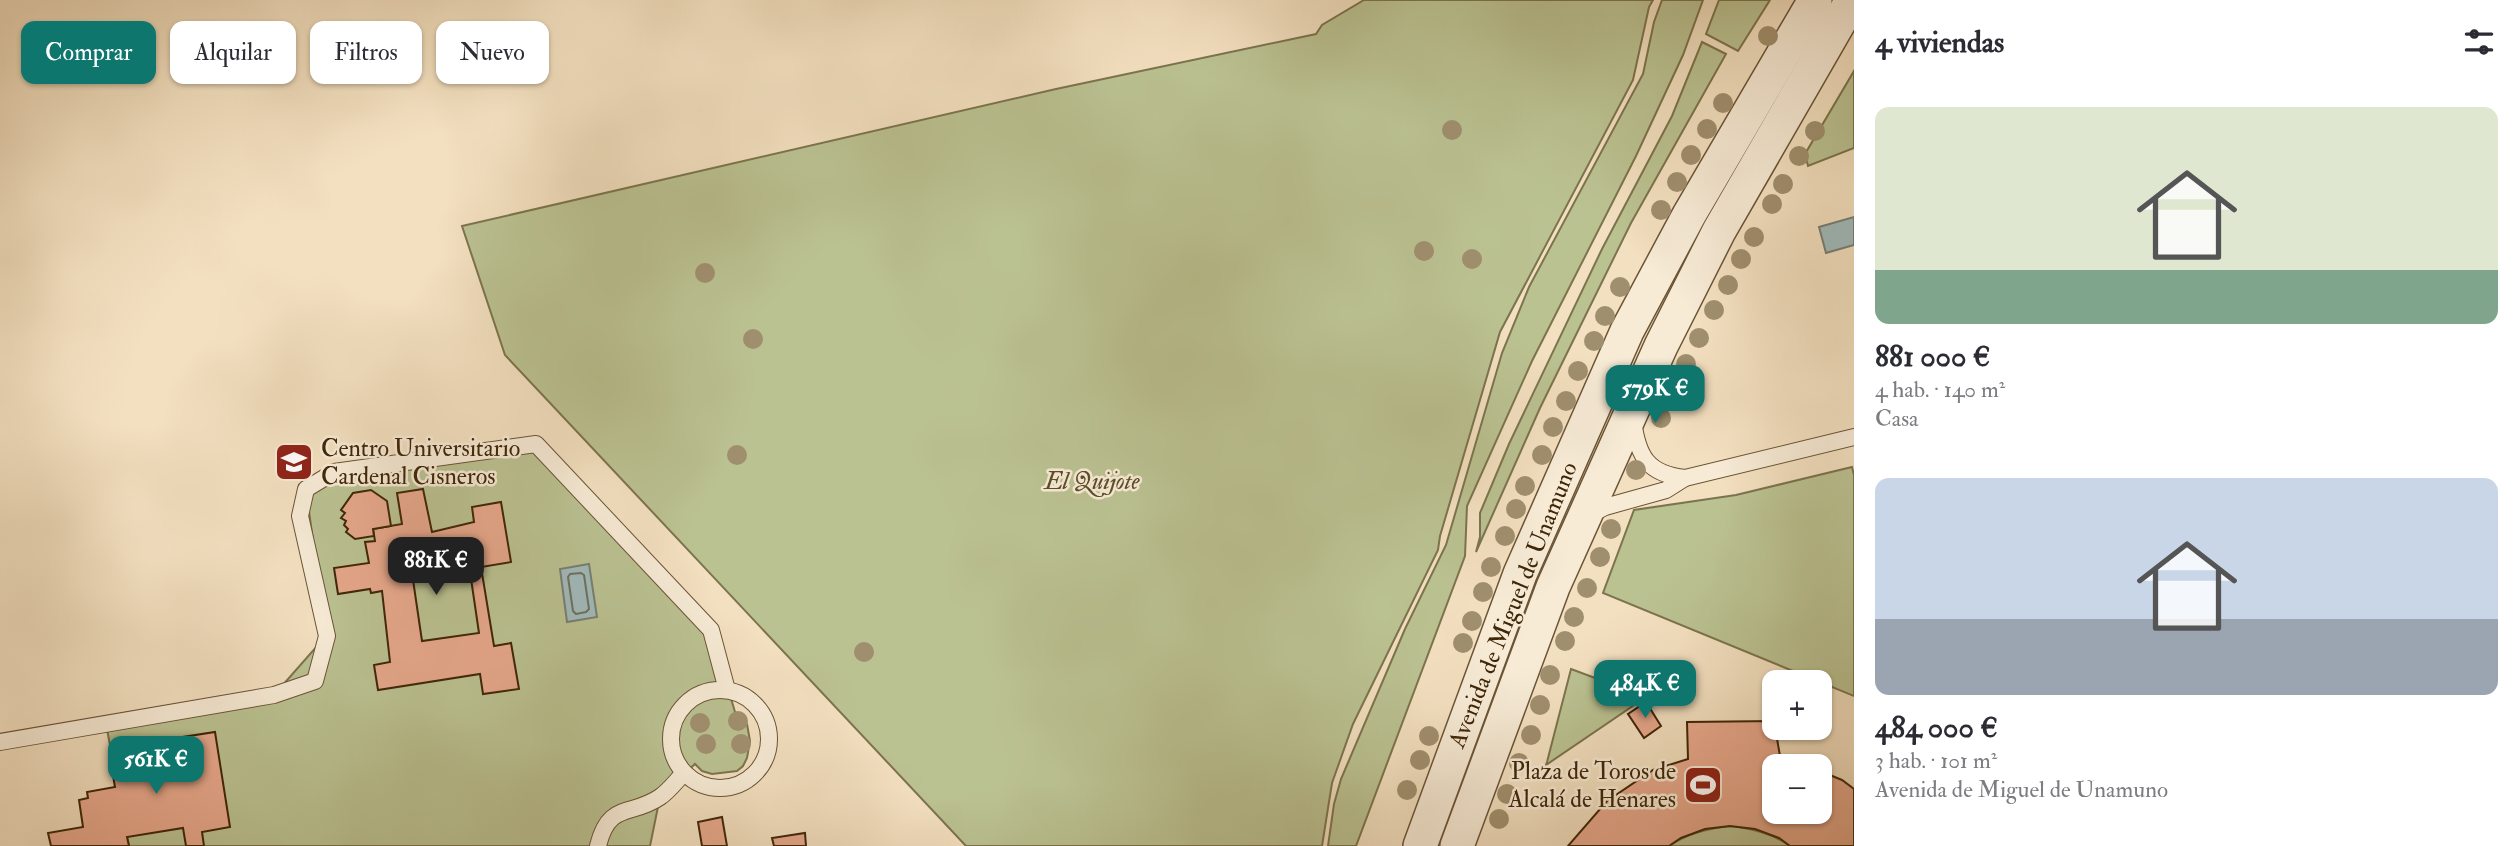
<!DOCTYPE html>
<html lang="es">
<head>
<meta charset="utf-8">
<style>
  :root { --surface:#fff; --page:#f2f2f3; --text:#2b2b33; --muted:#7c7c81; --accent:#0f766e }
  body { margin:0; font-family:"IM FELL Double Pica",serif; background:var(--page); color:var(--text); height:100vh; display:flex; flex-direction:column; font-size:26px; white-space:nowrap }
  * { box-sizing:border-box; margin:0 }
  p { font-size:23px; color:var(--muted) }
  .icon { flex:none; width:38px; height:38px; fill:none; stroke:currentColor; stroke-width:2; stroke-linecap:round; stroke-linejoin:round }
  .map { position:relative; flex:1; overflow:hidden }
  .side { display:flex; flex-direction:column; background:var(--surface); width:665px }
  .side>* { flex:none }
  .hud { position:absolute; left:21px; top:21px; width:665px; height:63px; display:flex; gap:14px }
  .buttons { position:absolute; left:1762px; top:670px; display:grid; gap:14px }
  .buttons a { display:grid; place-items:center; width:70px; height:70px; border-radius:14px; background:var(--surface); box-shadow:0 2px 5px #0004; font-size:35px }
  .price { position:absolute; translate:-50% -60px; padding:0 16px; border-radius:14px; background:var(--accent); color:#fff; font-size:23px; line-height:46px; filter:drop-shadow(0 2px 4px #0008) }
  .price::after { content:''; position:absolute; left:50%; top:42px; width:21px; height:16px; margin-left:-10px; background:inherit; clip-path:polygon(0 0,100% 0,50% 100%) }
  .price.selected { background:#222; color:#fff }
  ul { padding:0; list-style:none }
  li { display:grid; align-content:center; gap:14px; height:371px; padding:0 21px }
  li span { display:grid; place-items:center; height:217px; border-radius:14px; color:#555 }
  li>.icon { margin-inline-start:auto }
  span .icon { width:126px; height:126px; fill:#fffc; stroke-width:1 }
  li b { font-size:30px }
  h2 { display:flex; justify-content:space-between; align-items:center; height:84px; padding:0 21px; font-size:30px }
  .tag { padding:0 24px; border-radius:14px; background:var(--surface); box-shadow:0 2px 5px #0004; font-size:24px; line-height:63px }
  .tag.selected { background:var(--accent); color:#fff }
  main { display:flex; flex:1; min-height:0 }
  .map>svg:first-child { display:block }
  .green { fill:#bbc292; stroke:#7c744d; stroke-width:2 }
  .water { fill:#a0bbbc; stroke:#797f74; stroke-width:2 }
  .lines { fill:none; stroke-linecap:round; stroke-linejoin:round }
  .shore { stroke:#6f7062; stroke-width:2 }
  .building { fill:#e7a88c; stroke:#3e2608; stroke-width:2; fill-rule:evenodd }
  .service-casing { stroke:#6b5436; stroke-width:18 }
  .minor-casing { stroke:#6b5436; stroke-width:36 }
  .service { stroke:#f7ebd6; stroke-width:16 }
  .minor { stroke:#f7ebd6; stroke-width:33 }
  .tree { fill:#a08f6e }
  .labels { text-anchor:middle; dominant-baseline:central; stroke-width:5; stroke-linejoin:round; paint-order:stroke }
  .poi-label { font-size:24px; fill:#3e2608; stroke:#f7ebd6; text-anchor:start }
  .park-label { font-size:24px; font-style:italic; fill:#5d4d2a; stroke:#f7ebd6 }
  .street-label { font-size:24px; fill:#3e2608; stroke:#f7ebd6 }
</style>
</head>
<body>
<main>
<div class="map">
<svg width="1854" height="846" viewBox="0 0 1854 846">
  <rect width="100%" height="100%" fill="#f3e0c0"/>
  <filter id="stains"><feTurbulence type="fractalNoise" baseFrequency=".00286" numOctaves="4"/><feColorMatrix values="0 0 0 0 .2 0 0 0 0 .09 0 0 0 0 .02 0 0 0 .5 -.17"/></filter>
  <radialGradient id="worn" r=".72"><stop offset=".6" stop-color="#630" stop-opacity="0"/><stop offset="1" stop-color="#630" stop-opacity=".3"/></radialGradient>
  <g class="green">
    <path d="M1364,0H1653L1649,7L1633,80L1500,332L1440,536L1438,550L1353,724L1332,783L1322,846H966L505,355L462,226L1056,89L1316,34L1322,25Z"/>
    <path d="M1662,0H1703L1683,55L1636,156L1532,361L1467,506L1465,556L1356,846H1328L1334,804L1341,779L1405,629L1446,545L1502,353L1529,287L1643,74L1654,22Z"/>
    <path d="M1719,0H1770L1738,51L1706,34Z"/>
    <path d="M1702,42L1726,54L1631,223L1540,408L1476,552L1480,537V513L1509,444L1602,249L1672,116Z"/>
    <path d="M1854,71V148L1808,166L1805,154Z"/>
    <path d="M536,444L711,630L735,712L747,724L750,741L747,758L743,766L737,771L712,774L702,771L695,764L660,797L650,846H129L106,724L274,695L326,636L306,489L334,472Z"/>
    <path d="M1852,467L1854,475V696L1603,593L1634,510L1736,495Z"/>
    <path d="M1571,669L1646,697L1546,765L1547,762Z"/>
    <path d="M1730,826C1753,829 1772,833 1790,846H1669C1688,833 1707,829 1730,826Z"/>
  </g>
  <g class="water">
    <path d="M1854,217V245L1826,253L1819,227Z"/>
    <path d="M589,564L597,617L567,622L560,569Z"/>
  </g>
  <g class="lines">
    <path class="shore" d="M581,573L584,575L589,609L586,612L576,614L573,611L568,577L570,574Z"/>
  </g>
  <g class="building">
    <path d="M423,489L432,532L474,522L472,507L501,502L511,562L481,567L494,646L511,643L519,689L483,694L480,674L378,690L374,665L390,662L382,591L371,593L370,589L338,594L334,568L369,563L365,542L375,541L373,529L402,524L397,493ZM469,565L479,633L422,641L412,573Z"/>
    <path d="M371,490L387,501L391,526L373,529L374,536L355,539L346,532L348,529L344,525L346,521L341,518L345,513L341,510L353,493Z"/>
    <path d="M1646,702L1661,726L1644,738L1628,714Z"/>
    <path d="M1774,721L1780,756L1808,766H1774V812H1820V771L1842,780L1854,789V846H1790L1779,838L1755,829L1730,826L1705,829L1681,838L1669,846H1568L1607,801L1653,770L1688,759L1687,722Z"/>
    <path d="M215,732L230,827L202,832L204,846H186L183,828L127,837L129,846H51L48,833L83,827L79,800L88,798L87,792L115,787L110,758L136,754L138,744Z"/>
    <path d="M722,817L727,846H702L698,822Z"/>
    <path d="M805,833L806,846H774L772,838Z"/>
  </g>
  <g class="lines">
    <defs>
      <g id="service">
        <path d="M1685,478L1854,437"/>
        <path d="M1589,515L1605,507L1666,490L1685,478C1648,474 1638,457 1633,421"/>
        <circle cx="720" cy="739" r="49"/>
        <path d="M0,742L274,695L315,681L327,636L300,516L306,489L334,472L536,444L711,630L727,690"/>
        <path d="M598,846C609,801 631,817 660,797C669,791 677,780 684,773"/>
      </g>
      <g id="minor">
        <path d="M1420,846L1520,574L1627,331L1689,215L1815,0"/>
        <path d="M1457,846L1553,587L1661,346L1719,231L1852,0"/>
      </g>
    </defs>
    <use href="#service" class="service-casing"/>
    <use href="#minor" class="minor-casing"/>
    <use href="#service" class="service"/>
    <use href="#minor" class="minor"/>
  </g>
  <g class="tree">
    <circle cx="1768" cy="36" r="10"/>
    <circle cx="1723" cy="103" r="10"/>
    <circle cx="1707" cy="129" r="10"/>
    <circle cx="1452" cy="130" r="10"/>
    <circle cx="1815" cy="131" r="10"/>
    <circle cx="1691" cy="155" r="10"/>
    <circle cx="1799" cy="156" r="10"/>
    <circle cx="1677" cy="182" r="10"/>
    <circle cx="1783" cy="184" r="10"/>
    <circle cx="1772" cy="204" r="10"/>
    <circle cx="1661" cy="210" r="10"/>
    <circle cx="1754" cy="237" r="10"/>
    <circle cx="1424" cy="251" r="10"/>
    <circle cx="1472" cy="259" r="10"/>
    <circle cx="1741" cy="259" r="10"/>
    <circle cx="705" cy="273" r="10"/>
    <circle cx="1728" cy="285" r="10"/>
    <circle cx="1620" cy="287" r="10"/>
    <circle cx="1714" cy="310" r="10"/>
    <circle cx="1605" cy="316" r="10"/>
    <circle cx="1699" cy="338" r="10"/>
    <circle cx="753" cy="339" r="10"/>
    <circle cx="1594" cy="341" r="10"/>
    <circle cx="1686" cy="364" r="10"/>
    <circle cx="1578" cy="371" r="10"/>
    <circle cx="1673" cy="392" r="10"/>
    <circle cx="1566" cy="401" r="10"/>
    <circle cx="1661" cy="418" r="10"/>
    <circle cx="1553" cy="427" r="10"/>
    <circle cx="737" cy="455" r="10"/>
    <circle cx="1542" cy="455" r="10"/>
    <circle cx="1636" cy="470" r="10"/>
    <circle cx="1525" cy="486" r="10"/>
    <circle cx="1516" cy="509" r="10"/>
    <circle cx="1611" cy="529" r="10"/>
    <circle cx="1505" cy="536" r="10"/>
    <circle cx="1600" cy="557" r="10"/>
    <circle cx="1491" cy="567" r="10"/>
    <circle cx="1587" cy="588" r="10"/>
    <circle cx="1483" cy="592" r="10"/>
    <circle cx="1574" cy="617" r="10"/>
    <circle cx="1472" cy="621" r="10"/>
    <circle cx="1565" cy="641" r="10"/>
    <circle cx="1463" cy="643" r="10"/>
    <circle cx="864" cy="652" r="10"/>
    <circle cx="1550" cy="675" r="10"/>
    <circle cx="1540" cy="705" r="10"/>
    <circle cx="738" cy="721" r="10"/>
    <circle cx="700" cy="723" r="10"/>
    <circle cx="1531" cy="735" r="10"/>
    <circle cx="1429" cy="736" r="10"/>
    <circle cx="706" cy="744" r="10"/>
    <circle cx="741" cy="744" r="10"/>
    <circle cx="1420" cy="760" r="10"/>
    <circle cx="1519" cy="763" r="10"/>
    <circle cx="1407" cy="790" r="10"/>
    <circle cx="1507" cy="794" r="10"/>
    <circle cx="1499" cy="819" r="10"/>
  </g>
  <defs>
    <symbol id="school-square" viewBox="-11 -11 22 22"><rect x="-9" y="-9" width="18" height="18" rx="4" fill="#8f2418" stroke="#f7ebd6"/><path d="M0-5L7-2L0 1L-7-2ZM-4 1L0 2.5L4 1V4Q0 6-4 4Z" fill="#fff"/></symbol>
    <symbol id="stadium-square" viewBox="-11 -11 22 22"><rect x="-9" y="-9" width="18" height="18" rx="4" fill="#8f2418" stroke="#f7ebd6"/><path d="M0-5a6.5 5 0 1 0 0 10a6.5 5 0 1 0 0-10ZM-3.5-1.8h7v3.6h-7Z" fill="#fff"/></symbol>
  </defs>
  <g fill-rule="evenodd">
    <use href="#school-square" x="272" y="440" width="44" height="44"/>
    <use href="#stadium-square" x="1681" y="763" width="44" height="44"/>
  </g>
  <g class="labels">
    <g class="poi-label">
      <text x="321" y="448">Centro Universitario<tspan x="321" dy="28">Cardenal Cisneros</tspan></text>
      <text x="1676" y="771" text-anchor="end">Plaza de Toros de<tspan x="1676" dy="28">Alcalá de Henares</tspan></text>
    </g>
    <g class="park-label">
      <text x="1092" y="481">El Quijote</text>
    </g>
    <g class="street-label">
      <text transform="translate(1513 605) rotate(-68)">Avenida de Miguel de Unamuno</text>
    </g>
  </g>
  <rect width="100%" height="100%" filter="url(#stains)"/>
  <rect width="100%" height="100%" fill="url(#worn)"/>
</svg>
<div class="buttons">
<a>+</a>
<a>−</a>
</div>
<b class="price" style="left:1655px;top:425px">579K €</b>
<b class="price selected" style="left:436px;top:597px">881K €</b>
<b class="price" style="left:1645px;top:720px">484K €</b>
<b class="price" style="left:156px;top:796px">561K €</b>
<div class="hud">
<a class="tag selected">Comprar</a>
<a class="tag">Alquilar</a>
<a class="tag">Filtros</a>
<a class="tag">Nuevo</a>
</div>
</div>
<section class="side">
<h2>4 viviendas<svg class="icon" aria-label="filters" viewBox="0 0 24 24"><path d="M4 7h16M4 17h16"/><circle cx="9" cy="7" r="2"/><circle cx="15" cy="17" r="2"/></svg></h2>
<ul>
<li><span style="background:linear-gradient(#dfe7d0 75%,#7fa58c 0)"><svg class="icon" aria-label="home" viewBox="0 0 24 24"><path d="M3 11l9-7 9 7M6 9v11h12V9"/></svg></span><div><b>881 000 €</b><p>4 hab. · 140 m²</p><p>Casa</p></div></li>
<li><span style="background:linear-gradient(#c9d6e8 65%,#9aa5b1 0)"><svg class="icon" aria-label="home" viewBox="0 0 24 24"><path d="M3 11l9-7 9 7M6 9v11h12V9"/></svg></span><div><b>484 000 €</b><p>3 hab. · 101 m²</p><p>Avenida de Miguel de Unamuno</p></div></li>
</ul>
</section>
</main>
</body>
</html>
